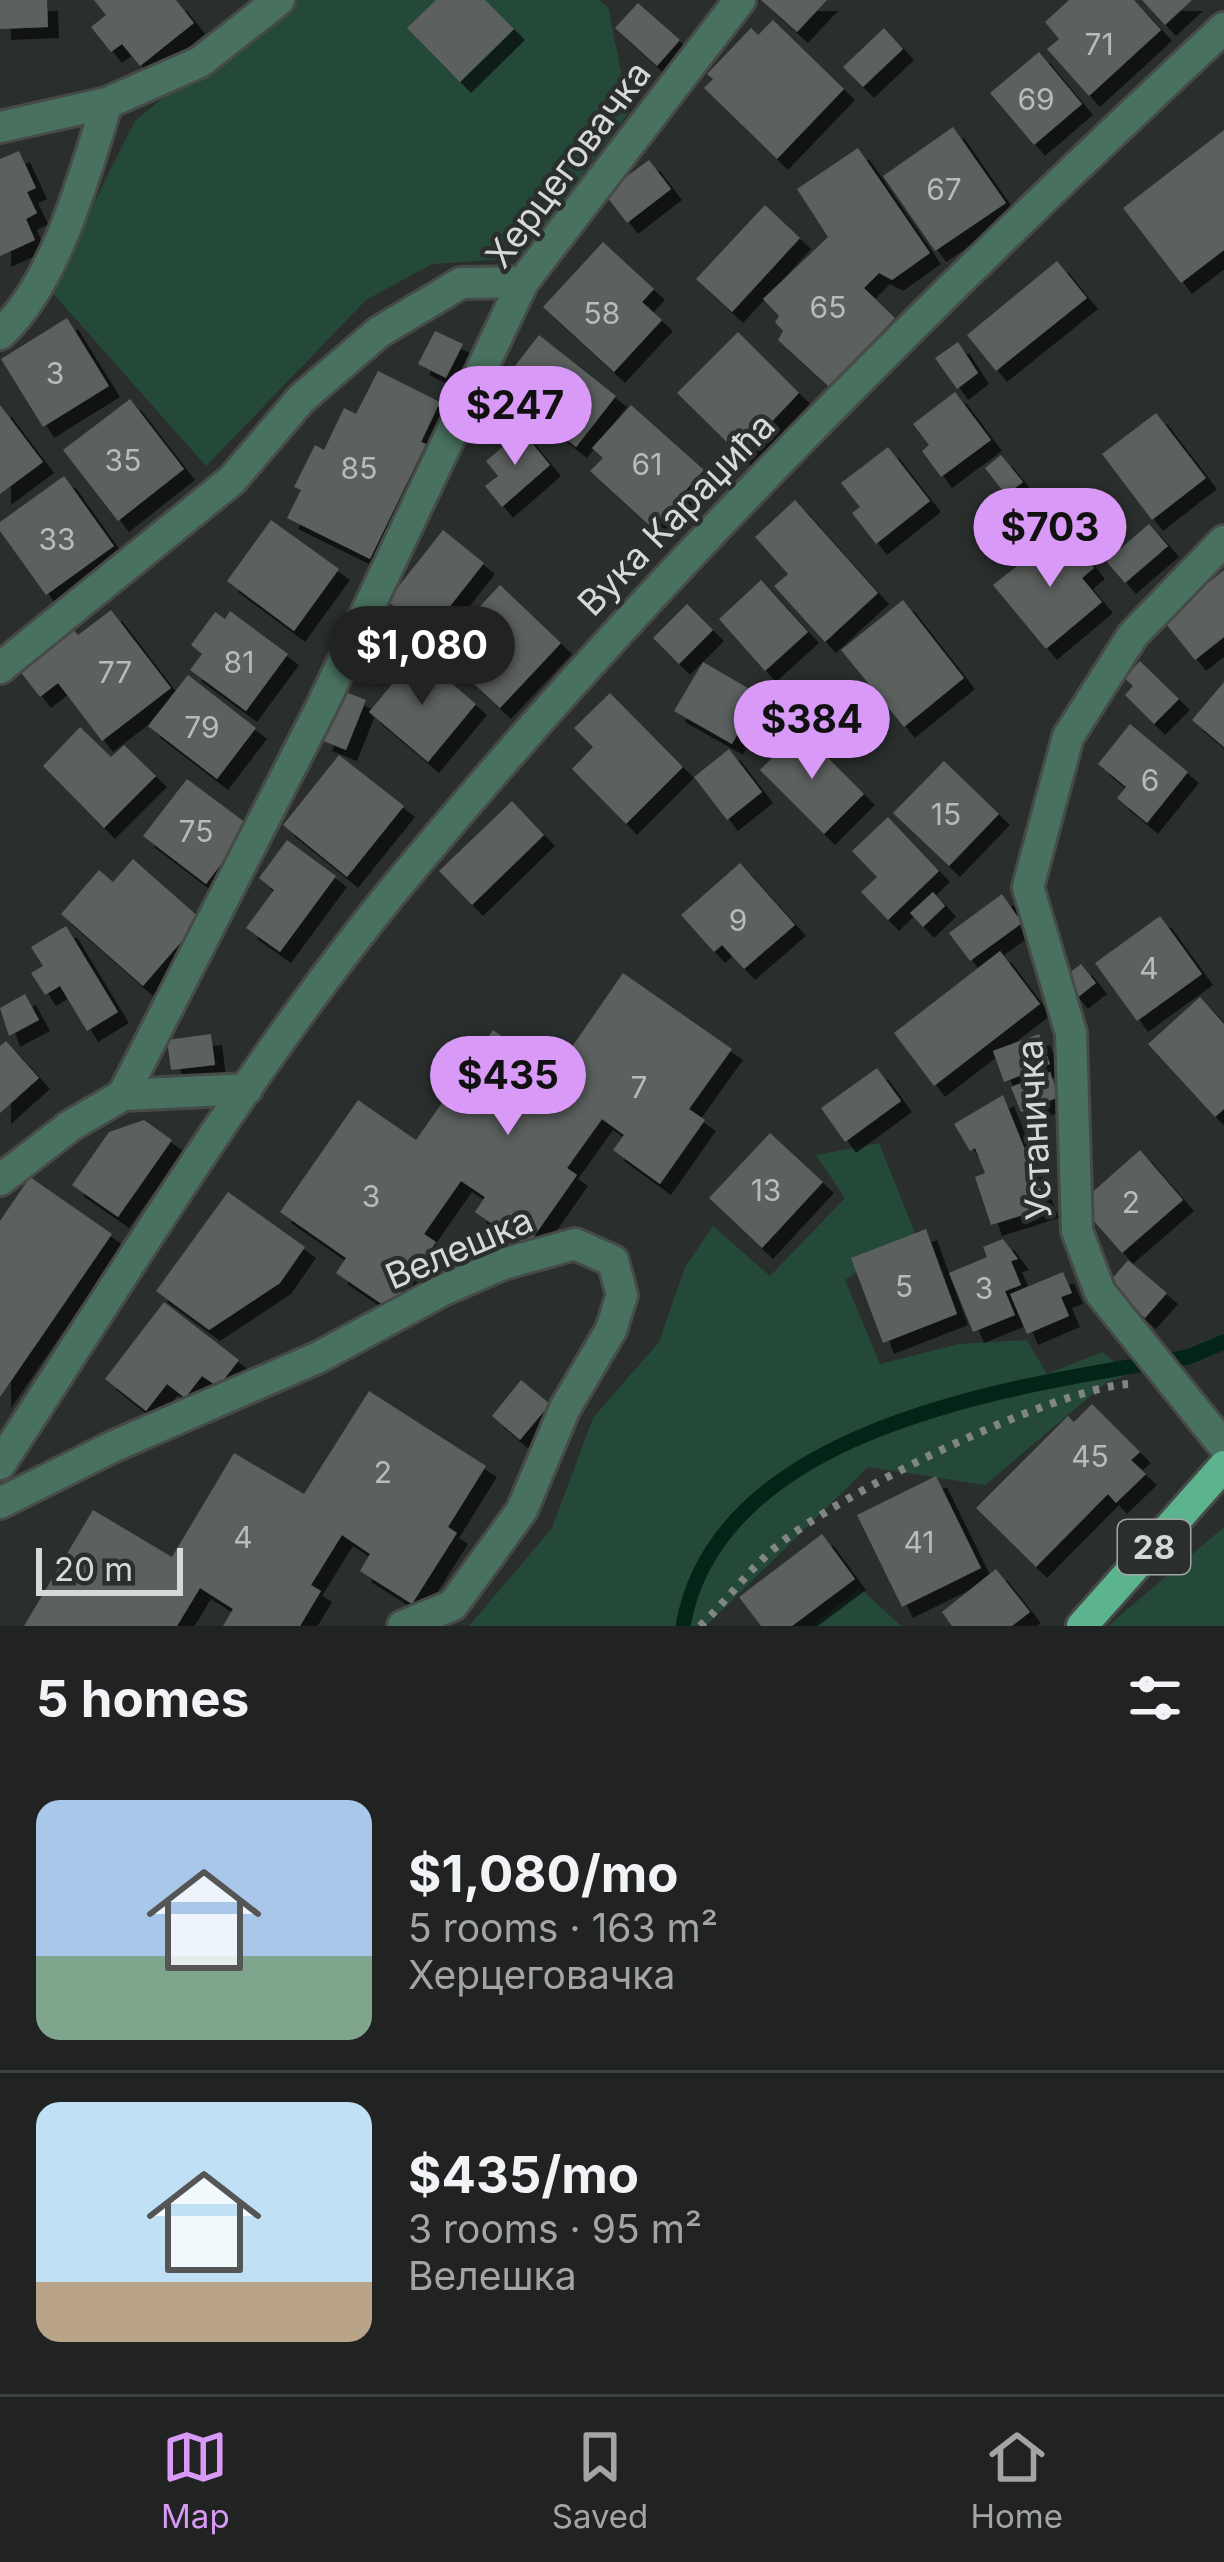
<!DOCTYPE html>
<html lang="en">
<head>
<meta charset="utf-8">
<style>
  :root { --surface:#202322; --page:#282b2a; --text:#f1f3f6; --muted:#a2a4a5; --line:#3d4040; --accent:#d99af7 }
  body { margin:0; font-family:Inter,sans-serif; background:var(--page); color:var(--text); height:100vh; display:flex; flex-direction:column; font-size:45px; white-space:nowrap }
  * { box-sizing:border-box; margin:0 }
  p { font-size:39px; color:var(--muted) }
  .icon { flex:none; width:66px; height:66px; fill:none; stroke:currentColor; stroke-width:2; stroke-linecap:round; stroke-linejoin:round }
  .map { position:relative; height:1626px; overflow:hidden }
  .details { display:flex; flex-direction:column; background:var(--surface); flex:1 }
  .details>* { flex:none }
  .scale { position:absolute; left:36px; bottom:30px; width:147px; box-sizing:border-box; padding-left:12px; border:6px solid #d6d9d7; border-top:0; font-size:33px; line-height:42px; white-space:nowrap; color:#d6d9d7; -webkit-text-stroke:9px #2a2f2d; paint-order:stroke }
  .price { position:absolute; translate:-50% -102px; padding:0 27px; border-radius:42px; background:var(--accent); color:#111; font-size:39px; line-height:78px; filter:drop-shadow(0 3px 6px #0008) }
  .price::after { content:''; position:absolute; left:50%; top:72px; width:36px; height:27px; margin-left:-18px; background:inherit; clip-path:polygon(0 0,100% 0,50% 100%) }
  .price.current { background:#222; color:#fff }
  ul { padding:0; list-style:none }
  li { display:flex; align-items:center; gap:36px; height:300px; padding:0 36px }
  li+li { border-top:3px solid var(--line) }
  li span { display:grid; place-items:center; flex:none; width:336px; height:240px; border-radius:24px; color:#555 }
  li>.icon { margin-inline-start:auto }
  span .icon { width:144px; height:144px; fill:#fffc; stroke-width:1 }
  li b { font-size:51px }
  h2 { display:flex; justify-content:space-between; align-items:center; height:144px; padding:0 36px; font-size:51px }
  .tabs { display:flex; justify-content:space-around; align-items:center; height:168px; border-top:3px solid var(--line); background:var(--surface); font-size:33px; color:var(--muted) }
  .tabs a { display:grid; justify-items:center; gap:6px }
  .tabs .current { color:var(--accent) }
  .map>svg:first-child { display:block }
  .green { fill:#244939 }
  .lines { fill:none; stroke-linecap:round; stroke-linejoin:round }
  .stream { stroke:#022518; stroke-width:15 }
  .building { fill:#5b605e; filter:url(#shadow) }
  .minor-casing { stroke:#464a48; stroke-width:36 }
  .major-casing { stroke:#464a48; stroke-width:36 }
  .path { stroke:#818583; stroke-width:8; stroke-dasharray:6 9; stroke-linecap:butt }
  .minor { stroke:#49715f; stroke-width:30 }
  .major { stroke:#5cb48f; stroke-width:30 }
  .labels { text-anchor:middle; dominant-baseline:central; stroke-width:9; stroke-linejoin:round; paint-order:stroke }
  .number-label { font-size:30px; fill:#b7bbb9 }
  .shield { fill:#2a2f2d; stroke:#a2a6a4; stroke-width:3 }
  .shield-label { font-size:33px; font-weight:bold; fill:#d6d9d7 }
  .street-label { font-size:36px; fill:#d6d9d7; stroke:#2a2f2d }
</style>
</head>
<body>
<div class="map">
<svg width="1224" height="1626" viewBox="0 0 1224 1626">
  <defs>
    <filter id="shadow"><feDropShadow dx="11" dy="11" stdDeviation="0" flood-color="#0009"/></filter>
  </defs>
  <rect width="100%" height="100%" fill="#2a2f2d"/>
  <g class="green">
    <path d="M282,0H599L608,7L629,112L520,258L432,264L366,300L206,466L50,290L135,121Z"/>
    <path d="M879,1143L915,1233L845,1280L880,1364L959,1344L1027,1340L1047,1374L1102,1352L1130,1374L1107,1382L985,1485L868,1467L706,1626H469L552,1528L593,1418L659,1342L685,1267L713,1226L770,1276L845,1198L816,1155Z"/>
    <path d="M1224,1527V1626H1108Z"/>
    <path d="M860,1588L901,1626H812Z"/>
  </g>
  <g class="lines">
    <path class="stream" d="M683,1626C718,1424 1022,1385 1188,1357L1224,1342"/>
  </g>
  <g class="building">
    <path d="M0,0H47L48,27L0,29Z"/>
    <path d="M94,0H176L194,23L140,66L122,44L111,52L91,27L106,15Z"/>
    <path d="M436,0H485L514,29L460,82L407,28Z"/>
    <path d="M761,0H827L797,32Z"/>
    <path d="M1069,0H1134L1161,30L1089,96L1047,49L1059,39L1045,22Z"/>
    <path d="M1142,0H1192L1165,25Z"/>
    <path d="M638,3L680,40L657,66L615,28Z"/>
    <path d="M773,20L844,89L777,159L704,88L713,79L707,74L751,28L758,35Z"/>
    <path d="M884,28L903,49L863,87L843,67Z"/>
    <path d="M1039,52L1082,104L1034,145L990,93Z"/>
    <path d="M953,127L1006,203L935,251L883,176Z"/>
    <path d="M1224,130V250L1181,283L1123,208Z"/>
    <path d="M858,148L930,253L892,280L879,273L864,288L895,318L829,387L778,340L783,331L775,322L779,316L763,299L828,237L797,189Z"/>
    <path d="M19,151L36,188L27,192L37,213L26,219L35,240L0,256V159Z"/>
    <path d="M649,160L671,189L627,223L604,193Z"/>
    <path d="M765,205L800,238L732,312L696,279Z"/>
    <path d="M603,242L654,289L642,302L662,320L614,372L543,307Z"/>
    <path d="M1057,261L1087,298L996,371L967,335Z"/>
    <path d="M67,318L109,386L43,427L1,359Z"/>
    <path d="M435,331L463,344L446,378L418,364Z"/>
    <path d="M738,332L799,393L740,455L677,393Z"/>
    <path d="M539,335L616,396L576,447L536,416L552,396L515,366Z"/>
    <path d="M958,342L978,373L957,389L935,358Z"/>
    <path d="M378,371L440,402L421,442L426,444L370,559L287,518L301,490L294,487L315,445L324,450L344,408L356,414Z"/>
    <path d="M955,392L991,440L941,477L922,451L929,445L913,424Z"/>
    <path d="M130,399L184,469L118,521L63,450Z"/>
    <path d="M0,405L43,462L0,494Z"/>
    <path d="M631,405L704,470L652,528L590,471L603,458L592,448Z"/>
    <path d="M1156,413L1206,478L1152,520L1102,454Z"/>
    <path d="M522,431L550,465L502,507L485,486L498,476L486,461Z"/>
    <path d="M888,447L930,501L876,544L852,513L860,507L841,483Z"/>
    <path d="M1001,455L1023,482L1006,495L985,468Z"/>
    <path d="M64,476L114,546L46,595L0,531V522Z"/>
    <path d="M795,500L878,593L825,642L774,586L788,574L755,537Z"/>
    <path d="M271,520L339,569L294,631L227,581Z"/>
    <path d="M1149,524L1168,546L1125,583L1106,561Z"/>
    <path d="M443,530L484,563L429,633L387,601Z"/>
    <path d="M1067,534L1094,568L1082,578L1102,602L1046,649L993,585L1049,541L1053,546Z"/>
    <path d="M1224,570V637L1195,660L1163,620Z"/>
    <path d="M761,580L808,632L765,671L719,619Z"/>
    <path d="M500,585L561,643L500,708L438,651Z"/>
    <path d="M903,600L964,678L904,727L841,650Z"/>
    <path d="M687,604L713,630L679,664L653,638Z"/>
    <path d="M88,608L92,613L73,629L78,635L111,610L171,688L102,741L58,683L40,697L16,666Z"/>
    <path d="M230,611L288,654L246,711L190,670L202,654L191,645L215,612L225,619Z"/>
    <path d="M417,654L476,704L428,762L369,712Z"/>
    <path d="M1140,661L1179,699L1154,724L1125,695L1133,686L1124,678Z"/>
    <path d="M703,662L760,695L732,744L674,711Z"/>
    <path d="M188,675L256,728L217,779L148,726Z"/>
    <path d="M1224,682V747L1192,720Z"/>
    <path d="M341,690L366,700L346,750L321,740Z"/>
    <path d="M610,693L683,767L626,824L572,769L593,747L574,728Z"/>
    <path d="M1130,724L1188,772L1147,823L1117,798L1126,787L1098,764Z"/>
    <path d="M80,727L111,757L124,745L156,776L104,828L43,766Z"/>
    <path d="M800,730L864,794L824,834L760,770Z"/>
    <path d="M729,749L762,792L727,820L694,777Z"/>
    <path d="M339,755L404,806L347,877L283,825Z"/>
    <path d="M944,761L999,814L949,866L893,813Z"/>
    <path d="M187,779L250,826L206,884L143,836Z"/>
    <path d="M512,801L544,835L472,905L439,871Z"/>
    <path d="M888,817L939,871L888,920L861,892L877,877L852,851Z"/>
    <path d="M287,840L336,876L280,952L246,928L274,890L259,878Z"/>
    <path d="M133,859L201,919L143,986L61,914L99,870L113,882Z"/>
    <path d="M740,863L795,925L744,969L722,945L714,952L681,915Z"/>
    <path d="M933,892L945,906L923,927L910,913Z"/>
    <path d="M1002,894L1022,923L970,961L949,933Z"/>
    <path d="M1160,916L1202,974L1137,1021L1095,963Z"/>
    <path d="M66,926L118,1012L87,1031L60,986L45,995L31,973L43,966L31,947Z"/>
    <path d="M1000,951L1040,1004L934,1086L894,1033Z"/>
    <path d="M1081,964L1096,983L1077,998L1061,979Z"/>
    <path d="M623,973L732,1049L689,1109L705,1120L660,1184L613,1150L624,1135L602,1119L567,1168L577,1175L526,1248L475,1212L485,1197L461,1181L424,1234L436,1242L389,1309L336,1273L346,1258L280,1212L358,1100L416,1140L493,1030L554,1073Z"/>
    <path d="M25,994L39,1020L9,1036L0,1008Z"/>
    <path d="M1200,997L1224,1024V1109L1215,1117L1148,1044Z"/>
    <path d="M211,1034L215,1065L171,1070L167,1040Z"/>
    <path d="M1039,1034L1050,1064L1004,1082L993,1051Z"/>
    <path d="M6,1041L39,1078L0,1113V1046Z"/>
    <path d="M877,1068L901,1101L845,1142L821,1108Z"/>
    <path d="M1050,1072L1059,1097L1021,1112L1011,1087Z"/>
    <path d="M1003,1095L1048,1207L991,1225L975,1177L985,1173L975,1148L970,1151L954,1124Z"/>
    <path d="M144,1120L172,1140L118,1217L72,1185L109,1132Z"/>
    <path d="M770,1133L823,1182L762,1248L709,1198Z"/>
    <path d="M1140,1150L1183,1200L1122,1253L1079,1204Z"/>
    <path d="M30,1177L112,1234L0,1397V1221Z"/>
    <path d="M228,1192L305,1247L280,1283L209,1330L156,1291Z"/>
    <path d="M926,1229L957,1314L883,1343L851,1258Z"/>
    <path d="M1003,1239L1018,1259L1011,1261L1021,1285L1005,1291L1015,1315L973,1332L949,1273L987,1257L983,1247Z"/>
    <path d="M1128,1260L1167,1293L1145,1318L1107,1285Z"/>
    <path d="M1063,1272L1072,1293L1061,1297L1069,1316L1027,1334L1010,1294Z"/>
    <path d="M164,1302L239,1360L218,1387L202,1376L185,1398L167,1384L146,1411L105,1379Z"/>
    <path d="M521,1380L550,1404L520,1440L492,1416Z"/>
    <path d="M369,1391L486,1466L448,1527L457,1533L412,1604L360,1571L370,1554L342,1535L311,1585L321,1591L300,1626H223L233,1609L200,1588L177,1626H24L93,1510L172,1557L234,1453L304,1494Z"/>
    <path d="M1092,1404L1140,1452L1131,1460L1146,1474L1116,1503L1108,1494L1036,1567L976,1508L1068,1416L1074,1422Z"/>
    <path d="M936,1476L981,1568L902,1607L857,1515Z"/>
    <path d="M822,1534L855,1579L792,1626H761L739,1597Z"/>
    <path d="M996,1569L1030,1612L1012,1626H952L942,1612Z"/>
  </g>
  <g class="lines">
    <defs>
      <g id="minor">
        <path d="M0,127L107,103L200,62L279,0"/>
        <path d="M0,334C56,284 85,173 107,103"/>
        <path d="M1224,541L1133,635L1068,737L1028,887L1071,1033L1077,1231L1100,1292L1224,1446"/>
        <path d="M0,668L232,480L301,399L379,332L461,283L523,282"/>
        <path d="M123,1095L322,706L523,282L740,0"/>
        <path d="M0,1180L70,1126L123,1095L247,1089"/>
        <path d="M0,1464C127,1271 247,1070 393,891C648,582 931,301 1224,28"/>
        <path d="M0,1503L112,1447L319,1357L443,1290L503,1264L575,1244L613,1261L622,1295L611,1330L565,1408L522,1510L453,1605L403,1626"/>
      </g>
      <path id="major" d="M1082,1626L1224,1466"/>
    </defs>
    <use href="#minor" class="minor-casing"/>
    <use href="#major" class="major-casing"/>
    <path class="path" d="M700,1626C727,1601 748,1570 777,1546C838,1494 1050,1390 1128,1384"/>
    <use href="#minor" class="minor"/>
    <use href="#major" class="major"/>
  </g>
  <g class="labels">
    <g class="number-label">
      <text x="1099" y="44">71</text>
      <text x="1036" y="99">69</text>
      <text x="944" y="189">67</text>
      <text x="828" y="307">65</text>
      <text x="602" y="313">58</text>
      <text x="55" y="373">3</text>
      <text x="123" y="460">35</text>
      <text x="647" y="464">61</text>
      <text x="359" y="468">85</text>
      <text x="57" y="539">33</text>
      <text x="239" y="662">81</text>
      <text x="115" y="672">77</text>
      <text x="202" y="727">79</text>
      <text x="1150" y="780">6</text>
      <text x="946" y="814">15</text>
      <text x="196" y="831">75</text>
      <text x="738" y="920">9</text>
      <text x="1149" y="968">4</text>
      <text x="639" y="1087">7</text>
      <text x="766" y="1190">13</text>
      <text x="371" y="1196">3</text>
      <text x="1131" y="1202">2</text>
      <text x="904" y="1286">5</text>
      <text x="984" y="1288">3</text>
      <text x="1090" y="1456">45</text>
      <text x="383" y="1472">2</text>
      <text x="243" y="1537">4</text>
      <text x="919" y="1542">41</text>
    </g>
    <rect class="shield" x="1118" y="1520" width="72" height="54" rx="9"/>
    <g class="shield-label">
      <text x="1154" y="1547">28</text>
    </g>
    <g class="street-label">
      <text transform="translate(568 164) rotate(-53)">Херцеговачка</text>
      <text transform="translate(676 514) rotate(-46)">Вука Караџића</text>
      <text transform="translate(1034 1130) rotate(-93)">Устаничка</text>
      <text transform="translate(459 1248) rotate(-23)">Велешка</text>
    </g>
  </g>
</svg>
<div class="scale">20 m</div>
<b class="price" style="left:515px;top:468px">$247</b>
<b class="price" style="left:1050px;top:590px">$703</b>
<b class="price current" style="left:422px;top:708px">$1,080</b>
<b class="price" style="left:812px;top:782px">$384</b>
<b class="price" style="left:508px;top:1138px">$435</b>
</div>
<section class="details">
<h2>5 homes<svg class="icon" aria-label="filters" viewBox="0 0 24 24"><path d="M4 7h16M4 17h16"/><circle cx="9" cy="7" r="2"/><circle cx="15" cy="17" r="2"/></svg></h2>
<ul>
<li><span style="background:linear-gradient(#a9c7e8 65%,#7fa58c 0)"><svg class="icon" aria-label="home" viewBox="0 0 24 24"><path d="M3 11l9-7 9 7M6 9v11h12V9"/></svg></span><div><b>$1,080/mo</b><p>5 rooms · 163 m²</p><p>Херцеговачка</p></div></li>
<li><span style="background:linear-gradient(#bfe0f5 75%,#b9a48a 0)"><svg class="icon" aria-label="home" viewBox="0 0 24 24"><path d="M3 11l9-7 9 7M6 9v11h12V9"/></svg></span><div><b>$435/mo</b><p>3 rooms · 95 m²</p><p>Велешка</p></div></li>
</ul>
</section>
<nav class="tabs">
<a class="current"><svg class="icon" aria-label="map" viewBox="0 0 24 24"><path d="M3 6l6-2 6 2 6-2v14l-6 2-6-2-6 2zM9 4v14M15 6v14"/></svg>Map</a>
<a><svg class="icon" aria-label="saved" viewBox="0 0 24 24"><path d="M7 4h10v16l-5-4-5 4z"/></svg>Saved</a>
<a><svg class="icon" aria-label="home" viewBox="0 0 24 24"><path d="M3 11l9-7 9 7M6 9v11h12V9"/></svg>Home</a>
</nav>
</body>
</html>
